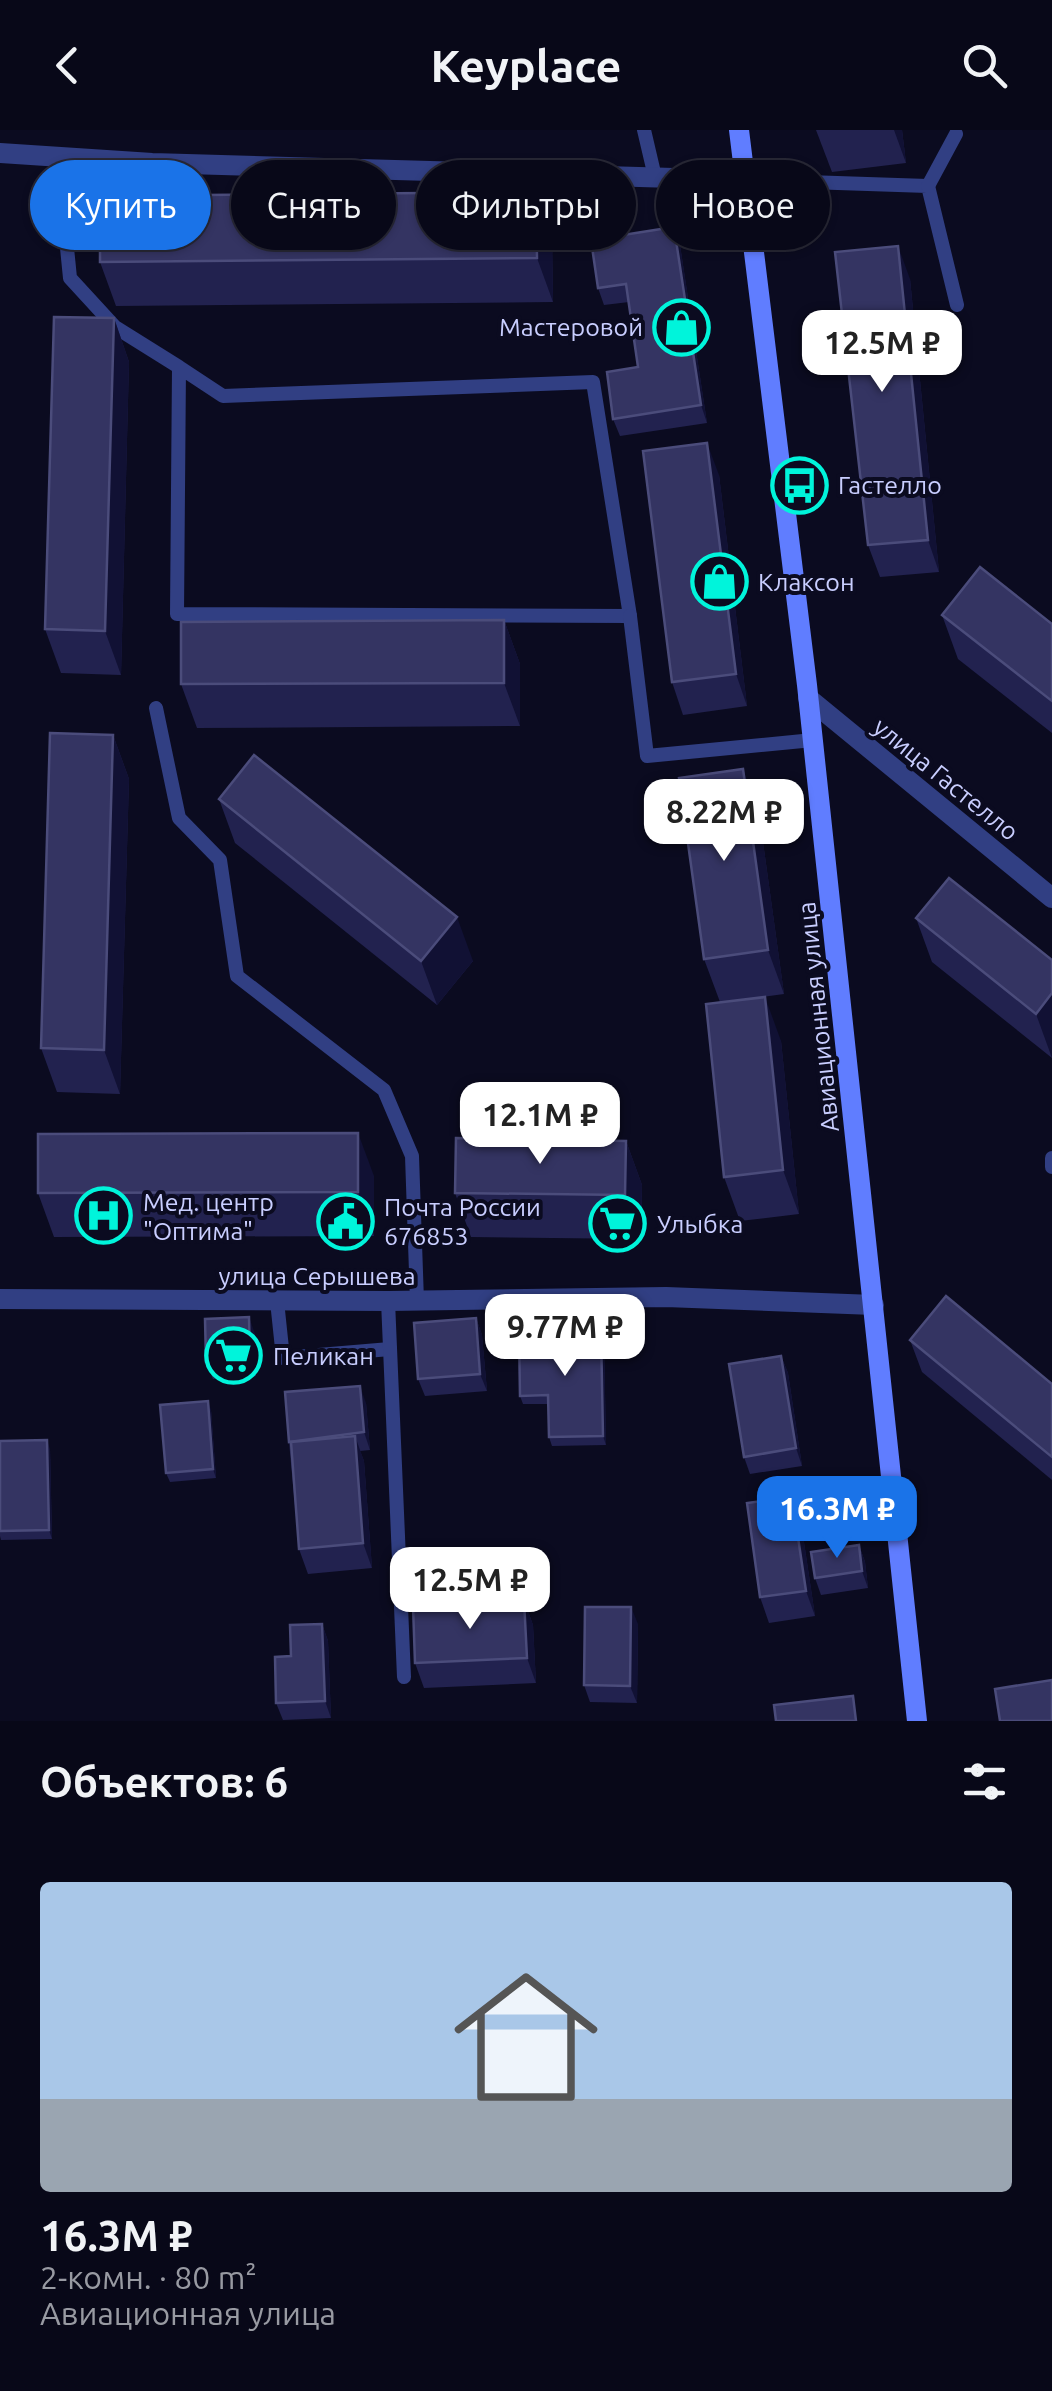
<!DOCTYPE html>
<html lang="ru">
<head>
<meta charset="utf-8">
<style>
  :root { --surface:#080818; --page:#111121; --text:#f1f3f6; --muted:#989aa2; --line:#292937; --accent:#1a73e8 }
  body { margin:0; font-family:Ubuntu,sans-serif; background:var(--page); color:var(--text); height:100vh; display:flex; flex-direction:column; font-size:38px; white-space:nowrap }
  * { box-sizing:border-box; margin:0 }
  p { font-size:32px; color:var(--muted) }
  .icon { flex:none; width:55px; height:55px; fill:none; stroke:currentColor; stroke-width:2; stroke-linecap:round; stroke-linejoin:round }
  .map { position:relative; height:1591px; overflow:hidden }
  .details { display:flex; flex-direction:column; background:var(--surface); flex:1 }
  .details>* { flex:none }
  .guide { position:absolute; left:30px; top:30px; width:992px; height:90px; display:flex; gap:20px }
  .price { position:absolute; translate:-50% -85px; padding:0 22px; border-radius:20px; background:#fff; color:#222; font-size:32px; line-height:65px; filter:drop-shadow(0 2px 5px #0008) }
  .price::after { content:''; position:absolute; left:50%; top:60px; width:30px; height:22px; margin-left:-15px; background:inherit; clip-path:polygon(0 0,100% 0,50% 100%) }
  .price.on { background:var(--accent); color:#fff }
  ul { padding:0; list-style:none }
  li { display:grid; align-content:center; gap:20px; height:530px; padding:0 40px }
  li span { display:grid; place-items:center; height:310px; border-radius:10px; color:#555 }
  li>.icon { margin-inline-start:auto }
  span .icon { width:180px; height:180px; fill:#fffc; stroke-width:1 }
  li b { font-size:42px }
  h2 { display:flex; justify-content:space-between; align-items:center; height:120px; padding:0 40px; font-size:42px }
  .pill { padding:0 35px; border-radius:45px; background:var(--surface); box-shadow:0 2px 8px #0004,0 0 0 2px var(--line); font-size:35px; line-height:90px }
  .pill.on { background:var(--accent); color:#fff }
  header { display:flex; justify-content:space-between; align-items:center; height:130px; padding:0 40px; background:var(--surface); font-size:45px; font-weight:700 }
  .map>svg:first-child { display:block }
  .lines { fill:none; stroke-linecap:round; stroke-linejoin:round }
  .lane { stroke:#313f83; stroke-width:14 }
  .street { stroke:#313f83; stroke-width:20 }
  .secondary { stroke:#607dff; stroke-width:20 }
  .wall { fill:#22224f }
  .shaded-wall { fill:#111134 }
  .building { fill:#343462; stroke:#4b4c7b; stroke-width:2.5 }
  .labels { text-anchor:middle; dominant-baseline:central; stroke-width:8; stroke-linejoin:round; paint-order:stroke }
  .poi-label { font-size:25px; fill:#c9ceff; stroke:#0b0b20; text-anchor:start }
  .street-label { font-size:25px; fill:#c9ceff; stroke:#0b0b20 }
</style>
</head>
<body>
<header><svg class="icon" aria-label="back" viewBox="0 0 24 24"><path d="M15 5l-7 7 7 7"/></svg>Keyplace<svg class="icon" aria-label="search" viewBox="0 0 24 24"><circle cx="10" cy="10" r="6"/><path d="M15 15l6 6"/></svg></header>
<div class="map">
<svg width="1052" height="1591" viewBox="0 0 1052 1591">
  <rect width="100%" height="100%" fill="#0b0b20"/>
  <g class="lines">
    <g class="lane">
      <path d="M644,0L655,47"/>
      <path d="M58,27L70,148L115,197L179,237L177,484L630,486L593,252L223,266L179,237"/>
      <path d="M744,50L928,56L957,175"/>
      <path d="M928,56L956,4"/>
      <path d="M630,486L647,626L813,610"/>
      <path d="M156,578L179,688L220,730L237,846L384,960L412,1026L417,1171"/>
      <path d="M1052,1028V1037"/>
      <path d="M277,1171L283,1228L390,1219"/>
      <path d="M388,1171L404,1547"/>
    </g>
    <g class="street">
      <path d="M0,23L152,33L744,50"/>
      <path d="M808,568L1052,768"/>
      <path d="M0,1169L388,1171L666,1167L874,1175"/>
    </g>
    <path class="secondary" d="M739,0L807,555L917,1591"/>
  </g>
  <g class="wall">
    <path d="M816,0H902L906,33L832,42Z"/>
    <path d="M674,97L680,115L707,293L620,306L613,289L638,237L629,172L604,175L598,158Z"/>
    <path d="M552,106L553,172L116,176L100,132Z"/>
    <path d="M910,149L939,442L880,447L868,415Z"/>
    <path d="M114,188L129,232L121,545L61,543L45,499Z"/>
    <path d="M719,345L747,576L683,585L672,552Z"/>
    <path d="M942,485L1052,494V603L958,529Z"/>
    <path d="M504,490L520,534V596L197,598L181,554Z"/>
    <path d="M113,605L129,649L120,964L57,962L41,918Z"/>
    <path d="M219,669L473,831L437,875L235,713Z"/>
    <path d="M759,683L784,864L732,871L781,911L799,1084L740,1091L724,1047L720,872L704,829Z"/>
    <path d="M916,788L1052,830V928L932,832Z"/>
    <path d="M626,1011L642,1055L641,1109L471,1107L455,1063Z"/>
    <path d="M374,1046V1106L54,1107L38,1063Z"/>
    <path d="M476,1188L482,1205L487,1261L425,1266L418,1249Z"/>
    <path d="M255,1204L256,1246L213,1249L206,1232Z"/>
    <path d="M604,1209L606,1315L552,1316L549,1307L548,1274H523L520,1266Z"/>
    <path d="M910,1210L1052,1254V1350L922,1242Z"/>
    <path d="M781,1226L788,1243L802,1336L750,1344L744,1327Z"/>
    <path d="M366,1273L370,1320L360,1321L364,1331L372,1438L308,1444L299,1419L289,1312Z"/>
    <path d="M211,1280L216,1348L170,1352L166,1343Z"/>
    <path d="M0,1311L50,1319L52,1409L1,1410L0,1406Z"/>
    <path d="M801,1392L815,1486L769,1493L760,1467Z"/>
    <path d="M859,1415L865,1432L868,1458L821,1465L815,1448Z"/>
    <path d="M524,1470L533,1495L536,1553L424,1558L415,1533Z"/>
    <path d="M322,1494L328,1511L331,1588L283,1590L276,1573L291,1526Z"/>
    <path d="M638,1494L637,1573L590,1572L584,1555Z"/>
  </g>
  <g class="shaded-wall">
    <path d="M894,0H902L906,33Z"/>
    <path d="M536,62L552,106L553,172L537,128Z"/>
    <path d="M674,97L680,115L707,293L701,275Z"/>
    <path d="M898,116L910,149L939,442L928,410Z"/>
    <path d="M114,188L129,232L121,545L105,501Z"/>
    <path d="M707,313L719,345L747,576L736,544Z"/>
    <path d="M504,490L520,534V596L504,553Z"/>
    <path d="M113,605L129,649L120,964L104,920Z"/>
    <path d="M743,639L759,683L784,864L768,820Z"/>
    <path d="M457,787L473,831L437,875L421,831Z"/>
    <path d="M1052,863V928L1036,884Z"/>
    <path d="M765,867L781,911L799,1084L783,1040Z"/>
    <path d="M358,1003L374,1046V1106L358,1062Z"/>
    <path d="M626,1011L642,1055L641,1109L625,1065Z"/>
    <path d="M249,1187L255,1204L256,1246L250,1229Z"/>
    <path d="M476,1188L482,1205L487,1261L480,1244Z"/>
    <path d="M601,1201L604,1209L606,1315L603,1306Z"/>
    <path d="M781,1226L788,1243L802,1336L796,1318Z"/>
    <path d="M360,1256L366,1273L370,1320L364,1302Z"/>
    <path d="M208,1271L211,1280L216,1348L213,1339Z"/>
    <path d="M355,1306L364,1331L372,1438L363,1413Z"/>
    <path d="M47,1310L50,1319L52,1409L49,1400Z"/>
    <path d="M792,1367L801,1392L815,1486L806,1461Z"/>
    <path d="M859,1415L865,1432L868,1458L862,1441Z"/>
    <path d="M524,1470L533,1495L536,1553L527,1528Z"/>
    <path d="M631,1477L638,1494L637,1573L630,1556Z"/>
    <path d="M322,1494L328,1511L331,1588L325,1571Z"/>
  </g>
  <g class="building">
    <path d="M536,62L537,128L100,132V66Z"/>
    <path d="M674,97L701,275L613,289L607,242L638,237L626,154L598,158L591,110Z"/>
    <path d="M898,116L928,410L868,415L835,122Z"/>
    <path d="M54,187L114,188L105,501L45,499Z"/>
    <path d="M707,313L736,544L672,552L643,321Z"/>
    <path d="M980,437L1052,494V571L942,485Z"/>
    <path d="M504,490V553L181,554V492Z"/>
    <path d="M50,603L113,605L104,920L41,918Z"/>
    <path d="M254,625L457,787L421,831L219,669Z"/>
    <path d="M743,639L768,820L704,829L679,648Z"/>
    <path d="M949,748L1052,830V863L1036,884L916,788Z"/>
    <path d="M765,867L783,1040L724,1047L706,874Z"/>
    <path d="M358,1003V1062L38,1063V1004Z"/>
    <path d="M456,1008L626,1011L625,1065L455,1063Z"/>
    <path d="M946,1166L1052,1254V1327L910,1210Z"/>
    <path d="M249,1187L250,1229L206,1232L205,1189Z"/>
    <path d="M476,1188L480,1244L418,1249L414,1193Z"/>
    <path d="M601,1201L603,1306L549,1307L548,1265L520,1266L519,1203Z"/>
    <path d="M781,1226L796,1318L744,1327L729,1234Z"/>
    <path d="M360,1256L364,1302L289,1312L285,1262Z"/>
    <path d="M208,1271L213,1339L166,1343L160,1275Z"/>
    <path d="M355,1306L363,1413L299,1419L291,1312Z"/>
    <path d="M47,1310L49,1400L0,1401V1311Z"/>
    <path d="M792,1367L806,1461L760,1467L747,1373Z"/>
    <path d="M859,1415L862,1441L815,1448L811,1422Z"/>
    <path d="M524,1470L527,1528L415,1533L413,1476Z"/>
    <path d="M585,1477H631L630,1556L584,1555Z"/>
    <path d="M322,1494L325,1571L276,1573L275,1527L291,1526L290,1495Z"/>
    <path d="M1052,1550V1591H1000L995,1559Z"/>
    <path d="M853,1566L856,1591H776L774,1575Z"/>
  </g>
  <defs>
    <symbol id="shop-ring" viewBox="-11 -11 22 22"><circle r="9.5" fill="#0b0b20" stroke="#00f4db" stroke-width="1.5"/><path d="M-5-2.5h2.3a2.7 3.5 0 0 1 5.4 0H5L5.5 6h-11ZM-1.5-2.5h3a1.5 2.3 0 0 0-3 0Z" fill="#00f4db"/></symbol>
    <symbol id="bus-ring" viewBox="-11 -11 22 22"><circle r="9.5" fill="#0b0b20" stroke="#00f4db" stroke-width="1.5"/><path d="M-5-6H5V4H4V6H2V4H-2V6H-4V4H-5ZM-3.5-4V0h7V-4ZM-3.5 1.2v1.5H-2V1.2ZM2 1.2v1.5H3.5V1.2Z" fill="#00f4db"/></symbol>
    <symbol id="hospital-ring" viewBox="-11 -11 22 22"><circle r="9.5" fill="#0b0b20" stroke="#00f4db" stroke-width="1.5"/><path d="M-5-5h3v3.5h4V-5h3V5h-3V1.5h-4V5h-3Z" fill="#00f4db"/></symbol>
    <symbol id="civic-ring" viewBox="-11 -11 22 22"><circle r="9.5" fill="#0b0b20" stroke="#00f4db" stroke-width="1.5"/><path d="M-.6-6.5H3V-4.5H.6V-3L4-1V1h2V6H-6V1h2V-1L-.6-3ZM-1.2 2.5V6h2.4V2.5Z" fill="#00f4db"/></symbol>
    <symbol id="supermarket-ring" viewBox="-11 -11 22 22"><circle r="9.5" fill="#0b0b20" stroke="#00f4db" stroke-width="1.5"/><path d="M-6-5.5h2.5l.6 2H6L4.5 2H-2.5L-4.4-4H-6ZM-1.5 3.2a1.3 1.3 0 1 0 .1 0ZM3 3.2a1.3 1.3 0 1 0 .1 0Z" fill="#00f4db"/></symbol>
  </defs>
  <g fill-rule="evenodd">
    <use href="#shop-ring" x="650" y="166" width="63" height="63"/>
    <use href="#bus-ring" x="768" y="324" width="63" height="63"/>
    <use href="#shop-ring" x="688" y="420" width="63" height="63"/>
    <use href="#hospital-ring" x="72" y="1054" width="63" height="63"/>
    <use href="#civic-ring" x="314" y="1060" width="63" height="63"/>
    <use href="#supermarket-ring" x="586" y="1062" width="63" height="63"/>
    <use href="#supermarket-ring" x="202" y="1194" width="63" height="63"/>
  </g>
  <g class="labels">
    <g class="poi-label">
      <text x="643" y="197" text-anchor="end">Мастеровой</text>
      <text x="838" y="355">Гастелло</text>
      <text x="758" y="452">Клаксон</text>
      <text x="143" y="1072">Мед. центр<tspan x="143" dy="29">"Оптима"</tspan></text>
      <text x="384" y="1077">Почта России<tspan x="384" dy="29">676853</tspan></text>
      <text x="657" y="1094">Улыбка</text>
      <text x="273" y="1226">Пеликан</text>
    </g>
    <g class="street-label">
      <text transform="translate(946 649) rotate(39)">улица Гастелло</text>
      <text transform="translate(818 887) rotate(-96)">Авиационная улица</text>
      <text x="317" y="1146">улица Серышева</text>
    </g>
  </g>
</svg>
<b class="price" style="left:882px;top:265px">12.5M ₽</b>
<b class="price" style="left:724px;top:734px">8.22M ₽</b>
<b class="price" style="left:540px;top:1037px">12.1M ₽</b>
<b class="price" style="left:565px;top:1249px">9.77M ₽</b>
<b class="price on" style="left:837px;top:1431px">16.3M ₽</b>
<b class="price" style="left:470px;top:1502px">12.5M ₽</b>
<div class="guide">
<a class="pill on">Купить</a>
<a class="pill">Снять</a>
<a class="pill">Фильтры</a>
<a class="pill">Новое</a>
</div>
</div>
<section class="details">
<h2>Объектов: 6<svg class="icon" aria-label="filters" viewBox="0 0 24 24"><path d="M4 7h16M4 17h16"/><circle cx="9" cy="7" r="2"/><circle cx="15" cy="17" r="2"/></svg></h2>
<ul>
<li><span style="background:linear-gradient(#a9c7e8 70%,#9aa5b1 0)"><svg class="icon" aria-label="home" viewBox="0 0 24 24"><path d="M3 11l9-7 9 7M6 9v11h12V9"/></svg></span><div><b>16.3M ₽</b><p>2-комн. · 80 m²</p><p>Авиационная улица</p></div></li>
</ul>
</section>
</body>
</html>
